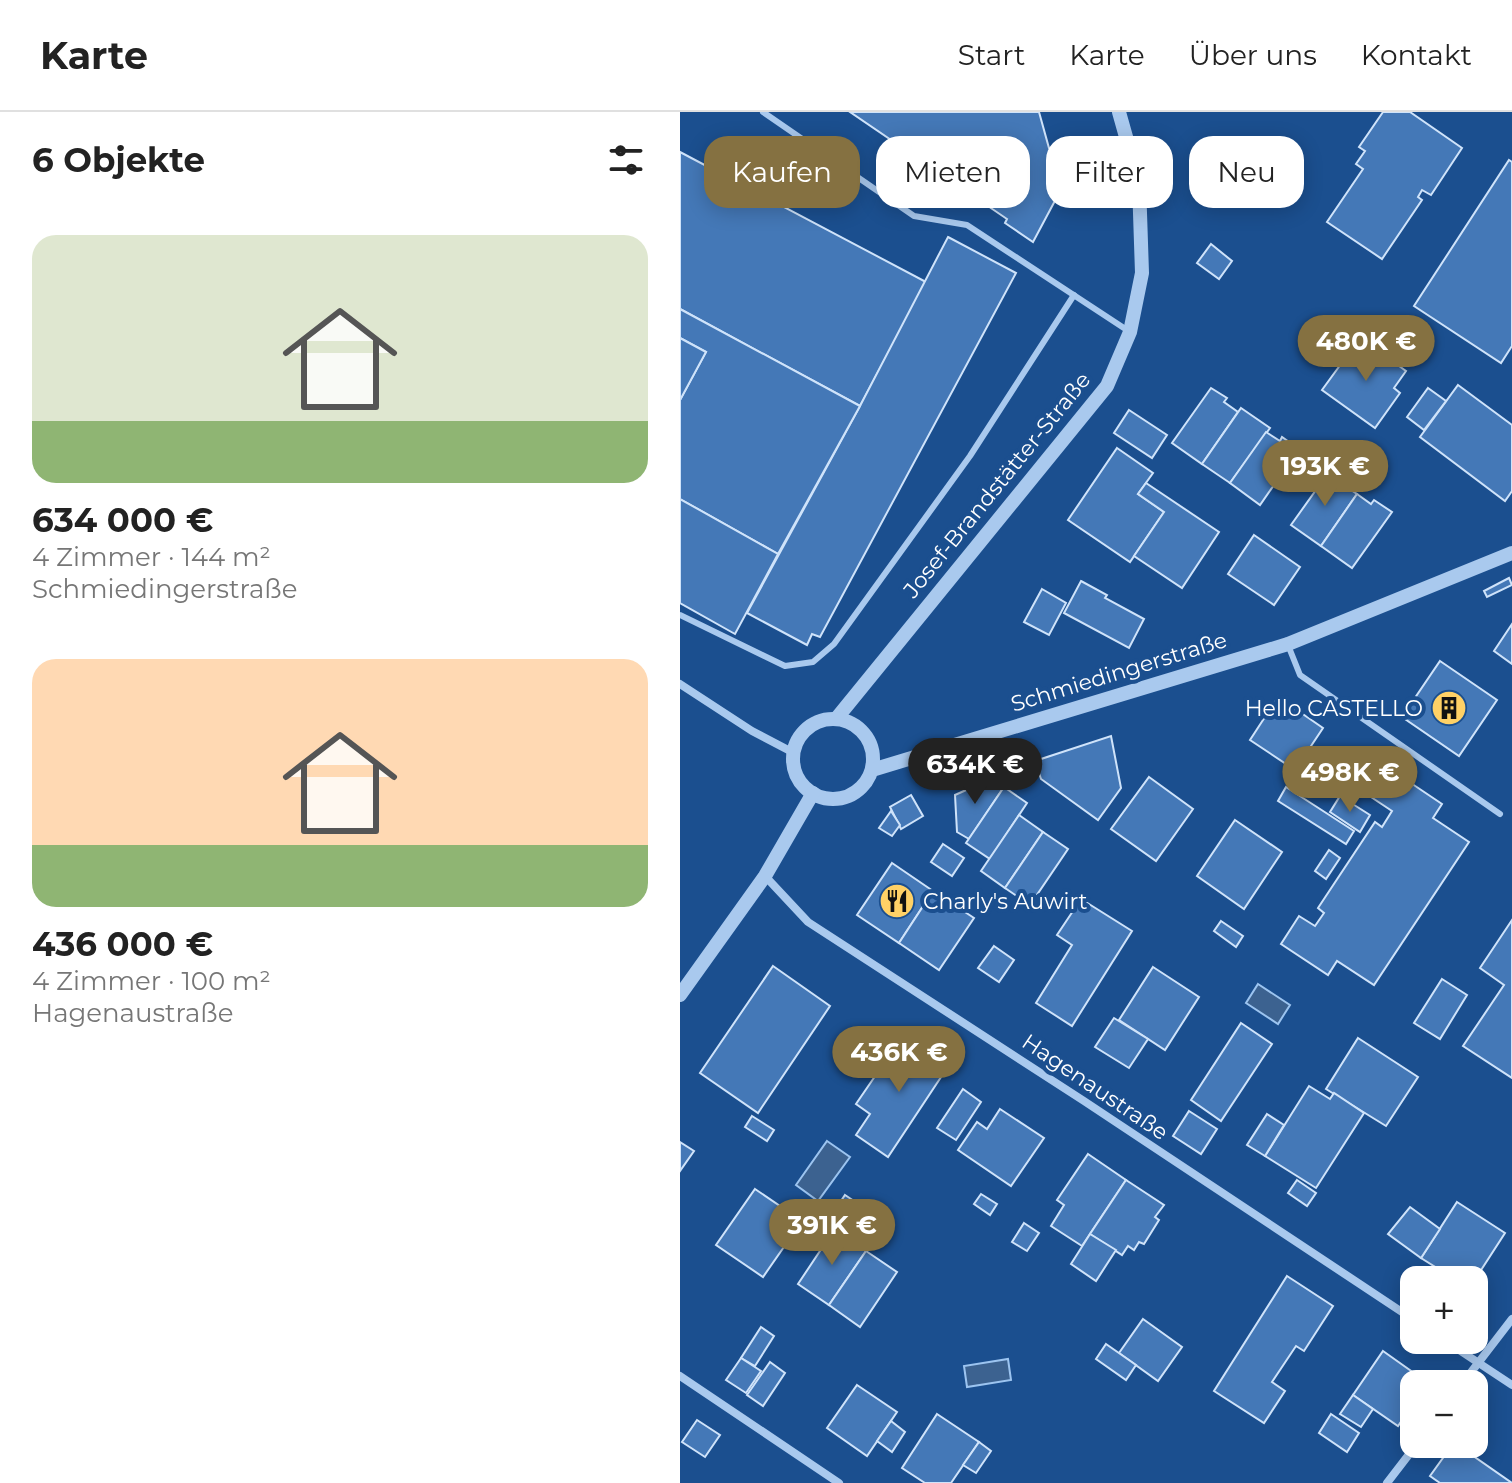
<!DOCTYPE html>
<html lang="de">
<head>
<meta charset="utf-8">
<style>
  :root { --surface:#fff; --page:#f6f6f6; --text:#222; --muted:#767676; --line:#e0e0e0; --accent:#857141 }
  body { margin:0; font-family:Montserrat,sans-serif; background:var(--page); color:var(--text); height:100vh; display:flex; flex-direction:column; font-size:30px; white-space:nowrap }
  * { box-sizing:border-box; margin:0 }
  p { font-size:26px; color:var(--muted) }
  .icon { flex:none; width:44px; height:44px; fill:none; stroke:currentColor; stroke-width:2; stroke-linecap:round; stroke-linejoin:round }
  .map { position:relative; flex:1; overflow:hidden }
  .drawer { display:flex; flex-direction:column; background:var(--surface); width:680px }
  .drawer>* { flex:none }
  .hud { position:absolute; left:24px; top:24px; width:688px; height:72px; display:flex; gap:16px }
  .fabs { position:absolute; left:720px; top:1154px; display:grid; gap:16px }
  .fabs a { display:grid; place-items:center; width:88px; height:88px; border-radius:16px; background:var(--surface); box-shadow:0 4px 20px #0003; font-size:40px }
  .price { position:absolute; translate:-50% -68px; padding:0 18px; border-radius:28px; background:var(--accent); color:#fff; font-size:26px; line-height:52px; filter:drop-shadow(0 2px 4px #0008) }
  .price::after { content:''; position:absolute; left:50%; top:48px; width:24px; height:18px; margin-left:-12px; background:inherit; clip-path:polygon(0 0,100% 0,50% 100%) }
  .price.on { background:#222; color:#fff }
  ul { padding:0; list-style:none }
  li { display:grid; align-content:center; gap:16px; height:424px; padding:0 32px }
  li span { display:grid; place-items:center; height:248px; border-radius:24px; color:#555 }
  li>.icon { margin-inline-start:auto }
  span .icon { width:144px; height:144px; fill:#fffc; stroke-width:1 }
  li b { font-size:34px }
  h2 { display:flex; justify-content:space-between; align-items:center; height:96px; padding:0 32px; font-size:34px }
  .tag { padding:0 28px; border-radius:24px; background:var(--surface); box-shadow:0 4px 20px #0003; font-size:28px; line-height:72px }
  .tag.on { background:var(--accent); color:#fff }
  header { display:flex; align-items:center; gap:48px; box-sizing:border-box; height:112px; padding:0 40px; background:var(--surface); border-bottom:2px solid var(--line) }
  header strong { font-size:38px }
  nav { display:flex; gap:44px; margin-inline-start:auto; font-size:28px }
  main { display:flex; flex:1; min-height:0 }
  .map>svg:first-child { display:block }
  .water { fill:#3c6290; stroke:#9cc4f0; stroke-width:2 }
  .building { fill:#4478b7; stroke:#cfe3fa; stroke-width:2 }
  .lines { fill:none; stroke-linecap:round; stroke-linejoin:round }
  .service { stroke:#a9c9ee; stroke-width:6 }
  .minor { stroke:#a9c9ee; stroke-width:8 }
  .tertiary { stroke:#a9c9ee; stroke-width:14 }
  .labels { text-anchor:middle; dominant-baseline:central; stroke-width:8; stroke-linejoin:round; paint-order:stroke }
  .street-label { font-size:22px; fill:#fff; stroke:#1b4f8f }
  .poi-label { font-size:22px; fill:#fff; stroke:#1b4f8f; text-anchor:end }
</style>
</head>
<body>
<header>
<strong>Karte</strong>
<nav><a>Start</a><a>Karte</a><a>Über uns</a><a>Kontakt</a></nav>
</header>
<main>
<section class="drawer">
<h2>6 Objekte<svg class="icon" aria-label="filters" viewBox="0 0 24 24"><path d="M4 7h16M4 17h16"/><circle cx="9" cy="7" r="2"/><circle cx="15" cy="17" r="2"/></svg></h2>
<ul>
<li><span style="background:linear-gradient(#dfe7d0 75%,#8fb573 0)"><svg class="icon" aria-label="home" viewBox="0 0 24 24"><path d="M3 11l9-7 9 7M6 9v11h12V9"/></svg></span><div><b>634 000 €</b><p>4 Zimmer · 144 m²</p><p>Schmiedingerstraße</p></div></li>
<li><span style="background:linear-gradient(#ffd9b3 75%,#8fb573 0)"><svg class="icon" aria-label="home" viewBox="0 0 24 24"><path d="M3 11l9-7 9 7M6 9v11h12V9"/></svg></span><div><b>436 000 €</b><p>4 Zimmer · 100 m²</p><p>Hagenaustraße</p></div></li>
</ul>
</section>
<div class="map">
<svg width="832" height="1371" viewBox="0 0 832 1371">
  <rect width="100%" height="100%" fill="#1b4f8f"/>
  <g class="water">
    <path d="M578,872L610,893L598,912L566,891Z"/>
    <path d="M147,1029L170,1045L138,1089L116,1073Z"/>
    <path d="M328,1247L331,1268L287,1275L284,1254Z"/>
  </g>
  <g class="building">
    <path d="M170,0H359L369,36L382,44L386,68L353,130L325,111L327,107Z"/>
    <path d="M703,0H730L782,36L751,83L742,78L738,85L742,88L702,147L647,110L683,57L676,52L685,39L679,35Z"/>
    <path d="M0,40L246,170L180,294L0,197Z"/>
    <path d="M829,48L832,50V234L821,251L734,194Z"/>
    <path d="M268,125L336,161L140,525L132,522L127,533L67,501L180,294Z"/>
    <path d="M531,132L552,149L539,167L517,151Z"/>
    <path d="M0,197L180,294L98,442L0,387V288L26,240L0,226Z"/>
    <path d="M0,226L26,240L0,288Z"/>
    <path d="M680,226L726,259L714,276L720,281L695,316L642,278Z"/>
    <path d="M778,273L832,313V379L825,389L740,325Z"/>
    <path d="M531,276L547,286L544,290L558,300L522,352L492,331Z"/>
    <path d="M748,276L766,289L744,318L727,305Z"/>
    <path d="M561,296L590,316L550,371L522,352Z"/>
    <path d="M449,298L487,323L472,346L434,321Z"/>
    <path d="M586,320L600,329L602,325L619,337L580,393L550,371Z"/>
    <path d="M437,336L473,361L458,382L484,400L450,450L388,408Z"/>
    <path d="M651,357L666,368L663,373L677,382L641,434L611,413Z"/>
    <path d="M466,371L539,420L502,476L454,444L484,400L458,382Z"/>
    <path d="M677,382L691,392L694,388L712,400L672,456L641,434Z"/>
    <path d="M0,387L98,442L55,522L0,491Z"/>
    <path d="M574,423L620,455L594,493L548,462Z"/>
    <path d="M829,466L832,473L807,485L804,479Z"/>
    <path d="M401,469L427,483L425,486L464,507L449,536L384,501Z"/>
    <path d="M362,477L386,491L369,523L344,510Z"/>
    <path d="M832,512V552L814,539Z"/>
    <path d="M760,549L817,588L779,644L722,605Z"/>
    <path d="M598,585L643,616L615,658L570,628Z"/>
    <path d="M431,624L441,676L418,708L361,667L355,649Z"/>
    <path d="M701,651L762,692L753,706L789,730L694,873L657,849L648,863L601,832L619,804L635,814L644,801L638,796L695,710L702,715L712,699L682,679Z"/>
    <path d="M469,665L513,697L476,749L431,717Z"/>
    <path d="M311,667L324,675L289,727L277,720L275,683Z"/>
    <path d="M324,675L347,691L310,747L286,731Z"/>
    <path d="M606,675L674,719L666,732L598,689Z"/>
    <path d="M231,683L243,704L221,717L210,695Z"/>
    <path d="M660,684L690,703L680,720L650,700Z"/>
    <path d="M211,699L220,713L212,724L199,716Z"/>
    <path d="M339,703L363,720L325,776L301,759Z"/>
    <path d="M555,708L602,740L564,797L517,764Z"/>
    <path d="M363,720L388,737L350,793L325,776Z"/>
    <path d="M263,732L284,746L272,764L251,750Z"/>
    <path d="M649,738L660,746L646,767L635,759Z"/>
    <path d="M212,751L253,779L219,831L177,803Z"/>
    <path d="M253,779L294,806L259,858L219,831Z"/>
    <path d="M401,787L452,819L392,914L356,891L392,833L377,823Z"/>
    <path d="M832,808V966L783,934L824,873L800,856Z"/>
    <path d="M541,809L563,824L556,835L534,819Z"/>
    <path d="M314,834L334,848L319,870L298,856Z"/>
    <path d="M93,854L150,894L78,1001L20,961Z"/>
    <path d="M473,855L519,885L485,938L439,908Z"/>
    <path d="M762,867L787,883L760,927L734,911Z"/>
    <path d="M434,906L468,927L449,956L415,935Z"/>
    <path d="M561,911L592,932L541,1009L511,988Z"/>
    <path d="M199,916L219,929L196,963L177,951Z"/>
    <path d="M224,922L269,953L208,1045L176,1023L190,1002L176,992Z"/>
    <path d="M678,926L738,965L706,1014L646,977Z"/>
    <path d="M629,974L650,987L654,981L684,1001L636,1076L585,1044Z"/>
    <path d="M283,977L301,990L276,1028L257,1016Z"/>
    <path d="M320,997L364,1026L331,1074L278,1038L297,1010L307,1017Z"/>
    <path d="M509,999L537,1017L521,1042L493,1024Z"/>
    <path d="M587,1002L604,1013L585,1044L567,1033Z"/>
    <path d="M72,1004L94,1018L87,1029L65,1015Z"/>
    <path d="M0,1030L14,1039L0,1059Z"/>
    <path d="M408,1042L446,1068L402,1134L371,1114L384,1093L377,1088Z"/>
    <path d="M446,1068L484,1093L475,1105L479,1108L464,1132L459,1130L454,1138L448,1134L442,1143L410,1122Z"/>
    <path d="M617,1068L636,1081L627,1094L608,1081Z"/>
    <path d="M75,1077L122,1109L83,1165L36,1133Z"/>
    <path d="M301,1082L317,1092L310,1103L294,1092Z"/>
    <path d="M165,1083L180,1093L163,1117L149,1107Z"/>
    <path d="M777,1090L825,1121L794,1169L776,1168L741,1146Z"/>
    <path d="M730,1095L760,1117L741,1146L708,1122Z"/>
    <path d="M344,1111L359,1121L347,1139L332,1130Z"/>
    <path d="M154,1118L186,1139L149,1193L118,1172Z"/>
    <path d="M410,1122L436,1138L416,1169L391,1152Z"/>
    <path d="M186,1139L217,1160L180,1215L149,1193Z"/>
    <path d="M607,1164L653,1194L624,1239L616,1234L592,1270L605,1279L584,1311L534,1279Z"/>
    <path d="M463,1207L502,1235L478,1269L439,1241Z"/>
    <path d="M81,1215L94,1224L75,1254L61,1246Z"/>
    <path d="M426,1232L456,1253L446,1268L416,1247Z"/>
    <path d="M703,1239L748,1271L734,1272V1291L718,1314L673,1283Z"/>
    <path d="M61,1246L81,1259L66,1281L46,1268Z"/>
    <path d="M90,1250L105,1261L83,1294L67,1283Z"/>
    <path d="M177,1273L217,1300L187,1344L147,1316Z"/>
    <path d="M673,1283L693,1297L681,1315L660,1302Z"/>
    <path d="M257,1302L299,1330L271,1371H245L222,1356Z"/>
    <path d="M651,1302L679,1321L667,1340L639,1321Z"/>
    <path d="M17,1308L40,1323L25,1345L2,1330Z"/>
    <path d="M211,1309L225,1320L212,1340L197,1329Z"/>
    <path d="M299,1330L311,1339L296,1361L283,1353Z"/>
    <path d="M773,1332H776L832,1371H760L750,1364Z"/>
  </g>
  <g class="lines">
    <g class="service">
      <path d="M83,0L234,104L287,113L450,220"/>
      <path d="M0,503L105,554L133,550L154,532L290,344L394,183"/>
      <path d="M608,533L620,563L820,702"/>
    </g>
    <g class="minor">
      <path d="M0,572L72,619L114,641"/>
      <path d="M85,764L128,810L404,989L734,1208"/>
      <path d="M764,1228L832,1273"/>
      <path d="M0,1264L159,1371"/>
      <path d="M782,1272L832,1207"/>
      <path d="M707,1371L737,1332"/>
    </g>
    <g class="tertiary">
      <path d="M156,607L427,274L450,220L462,161L459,71L439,0"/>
      <circle cx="153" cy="647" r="40"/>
      <path d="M192,658L608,532L832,441"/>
      <path d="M0,883L85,764L133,681"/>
    </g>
  </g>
  <defs>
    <symbol id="building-disc" viewBox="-11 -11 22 22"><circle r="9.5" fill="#ffd166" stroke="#1b4f8f"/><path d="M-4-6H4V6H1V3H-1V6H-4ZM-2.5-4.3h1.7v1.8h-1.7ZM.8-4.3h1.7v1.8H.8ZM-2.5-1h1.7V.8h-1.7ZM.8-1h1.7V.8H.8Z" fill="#111"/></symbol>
    <symbol id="restaurant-disc" viewBox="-11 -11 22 22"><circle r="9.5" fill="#ffd166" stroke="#1b4f8f"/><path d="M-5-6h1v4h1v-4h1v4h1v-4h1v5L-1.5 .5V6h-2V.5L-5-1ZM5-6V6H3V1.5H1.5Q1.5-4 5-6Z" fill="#111"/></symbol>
  </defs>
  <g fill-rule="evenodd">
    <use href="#building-disc" x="749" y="576" width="40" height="40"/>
    <use href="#restaurant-disc" x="197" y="769" width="40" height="40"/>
  </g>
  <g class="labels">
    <g class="street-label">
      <text transform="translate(317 373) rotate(-51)">Josef-Brandstätter-Straße</text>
      <text transform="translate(439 560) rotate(-17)">Schmiedingerstraße</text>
      <text transform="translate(415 975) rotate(34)">Hagenaustraße</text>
    </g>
    <g class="poi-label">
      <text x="743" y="596">Hello CASTELLO</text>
      <text x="243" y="789" text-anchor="start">Charly's Auwirt</text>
    </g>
  </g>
</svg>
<div class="fabs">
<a>+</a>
<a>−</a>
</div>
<b class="price" style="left:686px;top:271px">480K €</b>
<b class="price" style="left:645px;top:396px">193K €</b>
<b class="price on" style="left:295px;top:694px">634K €</b>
<b class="price" style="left:670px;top:702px">498K €</b>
<b class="price" style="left:219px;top:982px">436K €</b>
<b class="price" style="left:152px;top:1155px">391K €</b>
<div class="hud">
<a class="tag on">Kaufen</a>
<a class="tag">Mieten</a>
<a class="tag">Filter</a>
<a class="tag">Neu</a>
</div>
</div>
</main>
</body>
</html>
